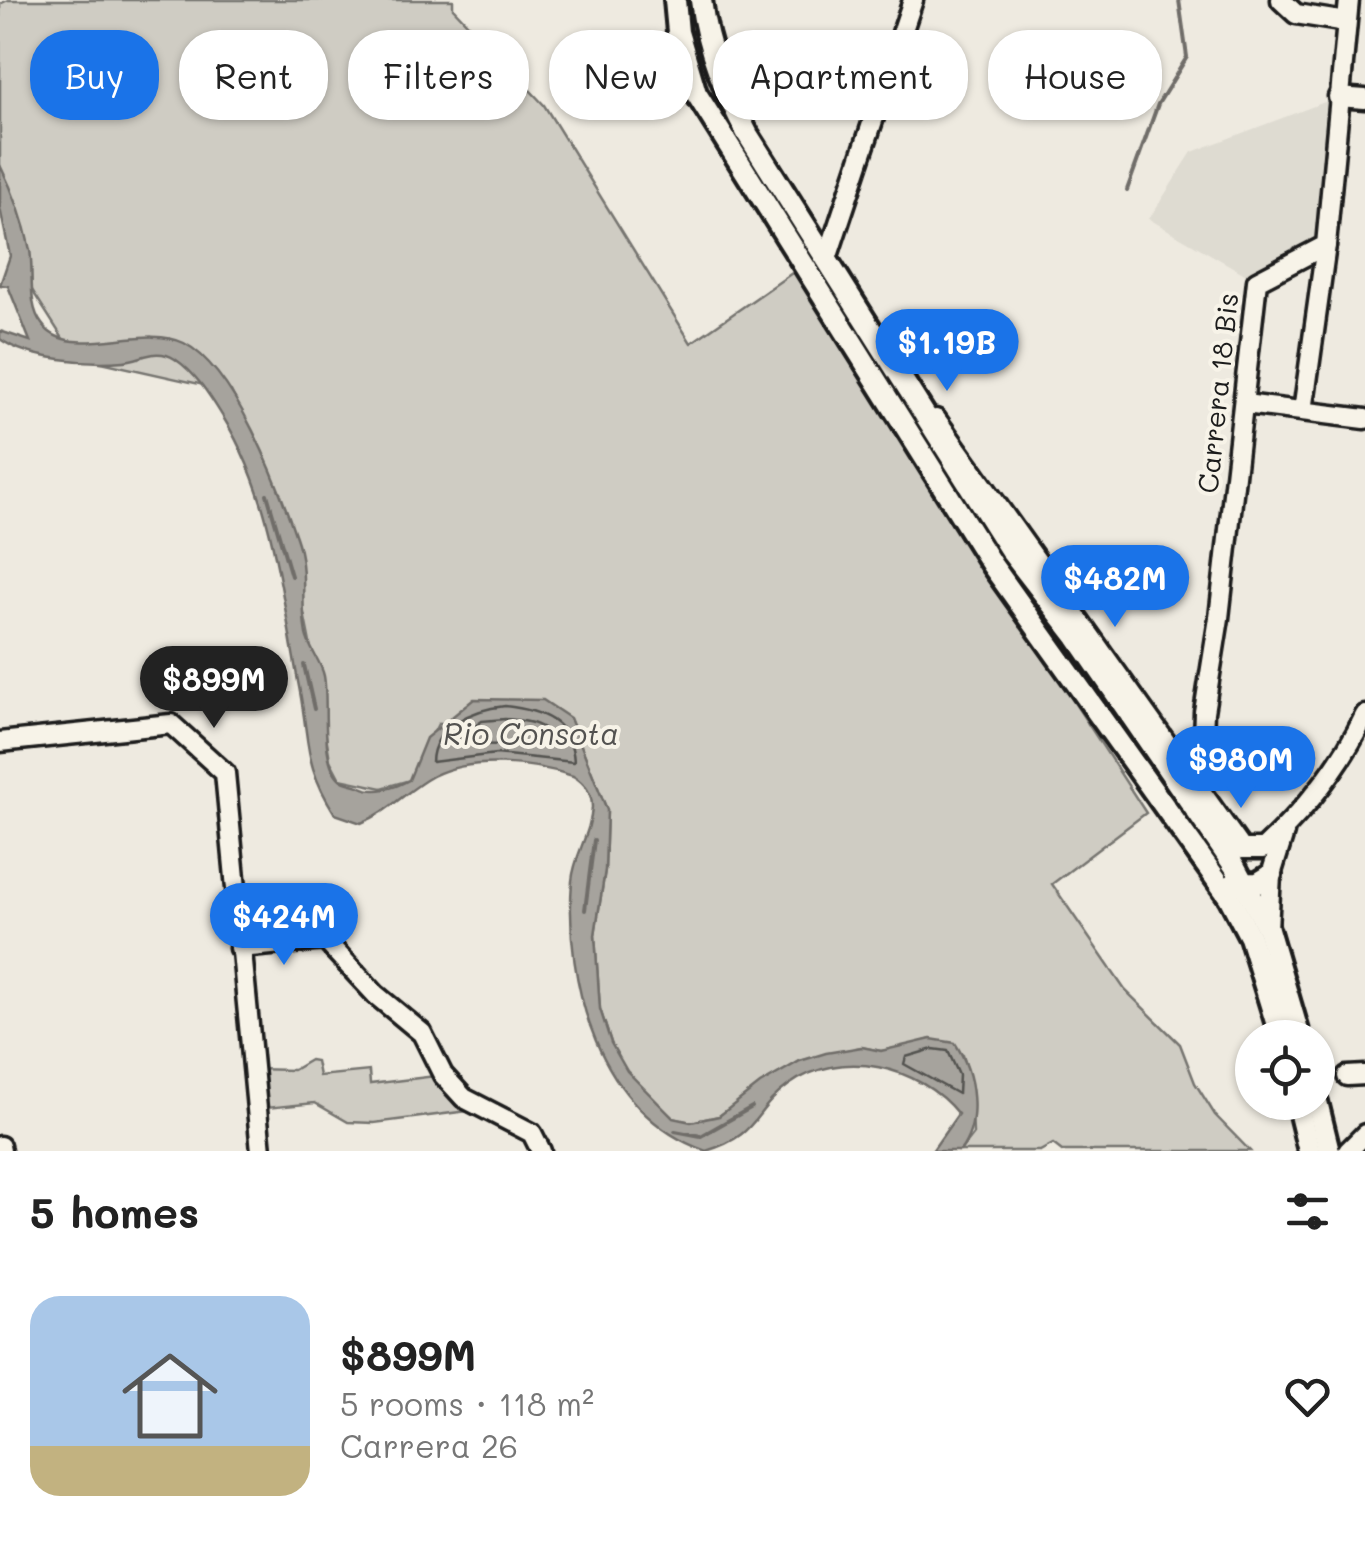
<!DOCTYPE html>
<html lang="en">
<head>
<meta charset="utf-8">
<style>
  :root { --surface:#fff; --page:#f2f2f2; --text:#222; --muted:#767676; --accent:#1a73e8 }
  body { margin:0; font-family:Mali,sans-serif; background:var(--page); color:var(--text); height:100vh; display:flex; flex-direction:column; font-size:38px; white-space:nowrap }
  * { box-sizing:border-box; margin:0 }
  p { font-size:32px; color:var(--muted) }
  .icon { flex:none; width:55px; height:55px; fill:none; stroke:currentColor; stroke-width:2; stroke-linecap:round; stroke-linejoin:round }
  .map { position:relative; height:1151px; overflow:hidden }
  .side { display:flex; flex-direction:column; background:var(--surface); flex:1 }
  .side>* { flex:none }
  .top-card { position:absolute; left:30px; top:30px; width:1305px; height:90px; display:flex; gap:20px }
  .tools { position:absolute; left:1235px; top:1020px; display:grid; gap:20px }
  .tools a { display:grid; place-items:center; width:100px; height:100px; border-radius:50%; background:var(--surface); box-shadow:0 2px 8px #0004; font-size:50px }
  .price { position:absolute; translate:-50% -85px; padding:0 22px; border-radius:35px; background:var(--accent); color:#fff; font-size:32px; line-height:65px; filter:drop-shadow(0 2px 5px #0008) }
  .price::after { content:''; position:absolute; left:50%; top:60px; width:30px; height:22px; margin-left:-15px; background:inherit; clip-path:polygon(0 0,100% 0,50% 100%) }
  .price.selected { background:#222; color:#fff }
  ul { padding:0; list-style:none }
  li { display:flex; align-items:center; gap:30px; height:250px; padding:0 30px }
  li span { display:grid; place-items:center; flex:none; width:280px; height:200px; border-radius:30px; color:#555 }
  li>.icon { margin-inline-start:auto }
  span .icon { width:120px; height:120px; fill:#fffc; stroke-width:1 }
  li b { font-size:42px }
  h2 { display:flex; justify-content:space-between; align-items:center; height:120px; padding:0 30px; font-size:42px }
  .pill { padding:0 35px; border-radius:40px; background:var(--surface); box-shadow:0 2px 8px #0004; font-size:35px; line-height:90px }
  .pill.selected { background:var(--accent); color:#fff }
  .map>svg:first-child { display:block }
  .built { fill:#dedbd1 }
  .green { fill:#cfccc3; stroke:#767470; stroke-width:2.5 }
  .water { fill:#a6a39d; stroke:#6f6d69; stroke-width:2.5 }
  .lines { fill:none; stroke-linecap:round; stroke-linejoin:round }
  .shore { stroke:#535250; stroke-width:2.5 }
  .stream { stroke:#6f6d69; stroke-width:4 }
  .minor-casing { stroke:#1c1c1c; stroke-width:25 }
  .major-casing { stroke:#1c1c1c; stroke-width:28 }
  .minor { stroke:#f7f3e8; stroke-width:18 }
  .major { stroke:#f7f3e8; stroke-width:20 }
  .labels { text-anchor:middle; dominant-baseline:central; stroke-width:8; stroke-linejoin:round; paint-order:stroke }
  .street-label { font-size:28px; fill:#1c1c1c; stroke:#f7f3e8 }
  .water-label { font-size:30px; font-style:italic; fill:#535250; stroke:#f7f3e8 }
</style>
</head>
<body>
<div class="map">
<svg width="1365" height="1151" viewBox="0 0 1365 1151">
  <rect width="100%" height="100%" fill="#eeeae0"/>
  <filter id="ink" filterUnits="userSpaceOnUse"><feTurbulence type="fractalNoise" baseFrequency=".01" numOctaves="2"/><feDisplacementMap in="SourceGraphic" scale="20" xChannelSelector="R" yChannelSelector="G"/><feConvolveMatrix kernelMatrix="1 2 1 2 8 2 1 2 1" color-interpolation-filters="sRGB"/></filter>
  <g filter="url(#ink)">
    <path class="built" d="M1338,97L1326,245L1257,281L1149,219L1192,152Z"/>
    <g class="green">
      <path d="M8,0H453V8L544,105L691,343L805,264L996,582L1146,813L1052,884L1125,990L1180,1044L1195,1083L1215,1115L1250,1151H1062L1053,1144L1040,1151H960L973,1134L971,1084L963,1055L931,1039L909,1046L881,1051L861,1047L800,1061L719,1116L691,1122L673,1118L619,1067L600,1009L595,935L605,870L607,810L570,719L438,724L410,780L382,788L340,779L330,760C310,636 289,505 231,391L74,356L16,265L0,206V4Z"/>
      <path d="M310,1060L316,1061L319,1076L369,1071L370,1084L443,1075L483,1109L374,1123L348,1122L315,1103L257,1109L253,1069L293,1070Z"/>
    </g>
    <path class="water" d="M0,165C13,191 24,221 30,250C34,273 27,305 42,324C69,363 142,322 184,343C235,369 278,484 296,537C308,570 300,602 306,634C309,649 321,661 324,676C329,702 319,761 340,779C344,783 355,784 361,787C375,794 395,788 409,780L426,738L474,699L543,700L570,718L607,810L605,870L595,935L600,1009L611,1043L627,1071L673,1118L691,1122L719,1116L760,1084L800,1061L826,1053L862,1047L881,1051L931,1039L955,1043C975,1073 982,1122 960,1151H932L958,1114C920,1066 841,1047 789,1085C751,1112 760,1135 706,1151C599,1114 564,984 572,881C574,856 591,833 592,807C592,793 585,783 573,776C534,763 472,756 433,776C407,790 389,812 361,823L335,814C304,765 310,746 300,692C282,599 274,499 223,417C210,396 196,373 175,359C156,347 143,359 124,361C89,364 29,360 0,339V331L30,341L8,286L0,285L10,256L0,208Z"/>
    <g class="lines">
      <g class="shore">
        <path d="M505,706C541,710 572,721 574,762L496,754L432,762C433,726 474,709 505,706Z"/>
        <path d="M505,719C526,721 550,722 555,746L457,744L459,737L482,721Z"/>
        <path d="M933,1049L948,1051L959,1075L958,1094L904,1064L906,1057Z"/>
      </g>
      <g class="stream">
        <path d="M1127,190L1158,104L1187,57L1179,0"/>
        <path d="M267,494L291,576"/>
        <path d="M304,665L314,709"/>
        <path d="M585,910L594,840"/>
        <path d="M675,1131L701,1136L752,1107"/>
      </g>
      <defs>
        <g id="minor">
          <path d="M1281,0L1296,14L1346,22"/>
          <path d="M1338,97L1365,99"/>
          <path d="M827,259L913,0"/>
          <path d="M1245,404L1365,419"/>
          <path d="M1303,411L1326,245"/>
          <path d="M936,419L1242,849H1263C1305,810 1341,766 1365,715"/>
          <path d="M0,742L171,724L225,773L261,1151"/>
          <path d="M1200,814L1204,712L1219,618L1257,281L1326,245L1349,0"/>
          <path d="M1268,929L1271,875L1284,833"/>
          <path d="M239,948L325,940L376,995L422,1033L443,1075L464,1098L532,1133L541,1151"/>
          <path d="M1347,1076L1365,1075"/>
          <path d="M0,1146L1,1151"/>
          <path d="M1348,1151L1365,1134"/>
        </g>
        <g id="major">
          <path d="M675,0L678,32L696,93L992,565L1229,897L1250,937L1281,1038"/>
          <path d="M701,0C707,50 725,91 748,135L1012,553L1077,637L1235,867L1268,929L1300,1038"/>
          <path d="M1233,884L1258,883L1271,875"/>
          <path d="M1297,1102L1309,1151"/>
          <path d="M1317,1102L1329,1151"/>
        </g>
      </defs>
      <use href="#minor" class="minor-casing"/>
      <use href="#major" class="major-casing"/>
      <use href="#minor" class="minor"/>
      <use href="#major" class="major"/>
    </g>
  </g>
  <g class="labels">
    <g class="street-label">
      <text transform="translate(1217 393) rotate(-84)">Carrera 18 Bis</text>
    </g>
    <g class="water-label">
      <text x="531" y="733">Rio Consota</text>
    </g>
  </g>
</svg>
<div class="tools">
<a><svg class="icon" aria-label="locate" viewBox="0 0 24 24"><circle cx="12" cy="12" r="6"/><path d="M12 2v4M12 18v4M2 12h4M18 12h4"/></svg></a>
</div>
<b class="price" style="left:947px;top:394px">$1.19B</b>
<b class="price" style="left:1115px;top:630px">$482M</b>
<b class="price selected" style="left:214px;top:731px">$899M</b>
<b class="price" style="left:1241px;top:811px">$980M</b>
<b class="price" style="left:284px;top:968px">$424M</b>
<div class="top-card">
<a class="pill selected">Buy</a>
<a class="pill">Rent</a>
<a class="pill">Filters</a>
<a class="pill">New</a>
<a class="pill">Apartment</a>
<a class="pill">House</a>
</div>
</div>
<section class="side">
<h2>5 homes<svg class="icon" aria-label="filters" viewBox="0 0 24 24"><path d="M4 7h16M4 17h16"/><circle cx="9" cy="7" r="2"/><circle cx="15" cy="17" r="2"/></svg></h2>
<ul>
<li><span style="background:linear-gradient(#a9c7e8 75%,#c2b280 0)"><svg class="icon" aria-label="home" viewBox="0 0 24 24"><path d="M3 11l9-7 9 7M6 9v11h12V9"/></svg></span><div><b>$899M</b><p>5 rooms · 118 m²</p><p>Carrera 26</p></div><svg class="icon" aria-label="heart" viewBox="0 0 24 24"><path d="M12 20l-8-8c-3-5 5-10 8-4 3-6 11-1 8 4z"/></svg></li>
</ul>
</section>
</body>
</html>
